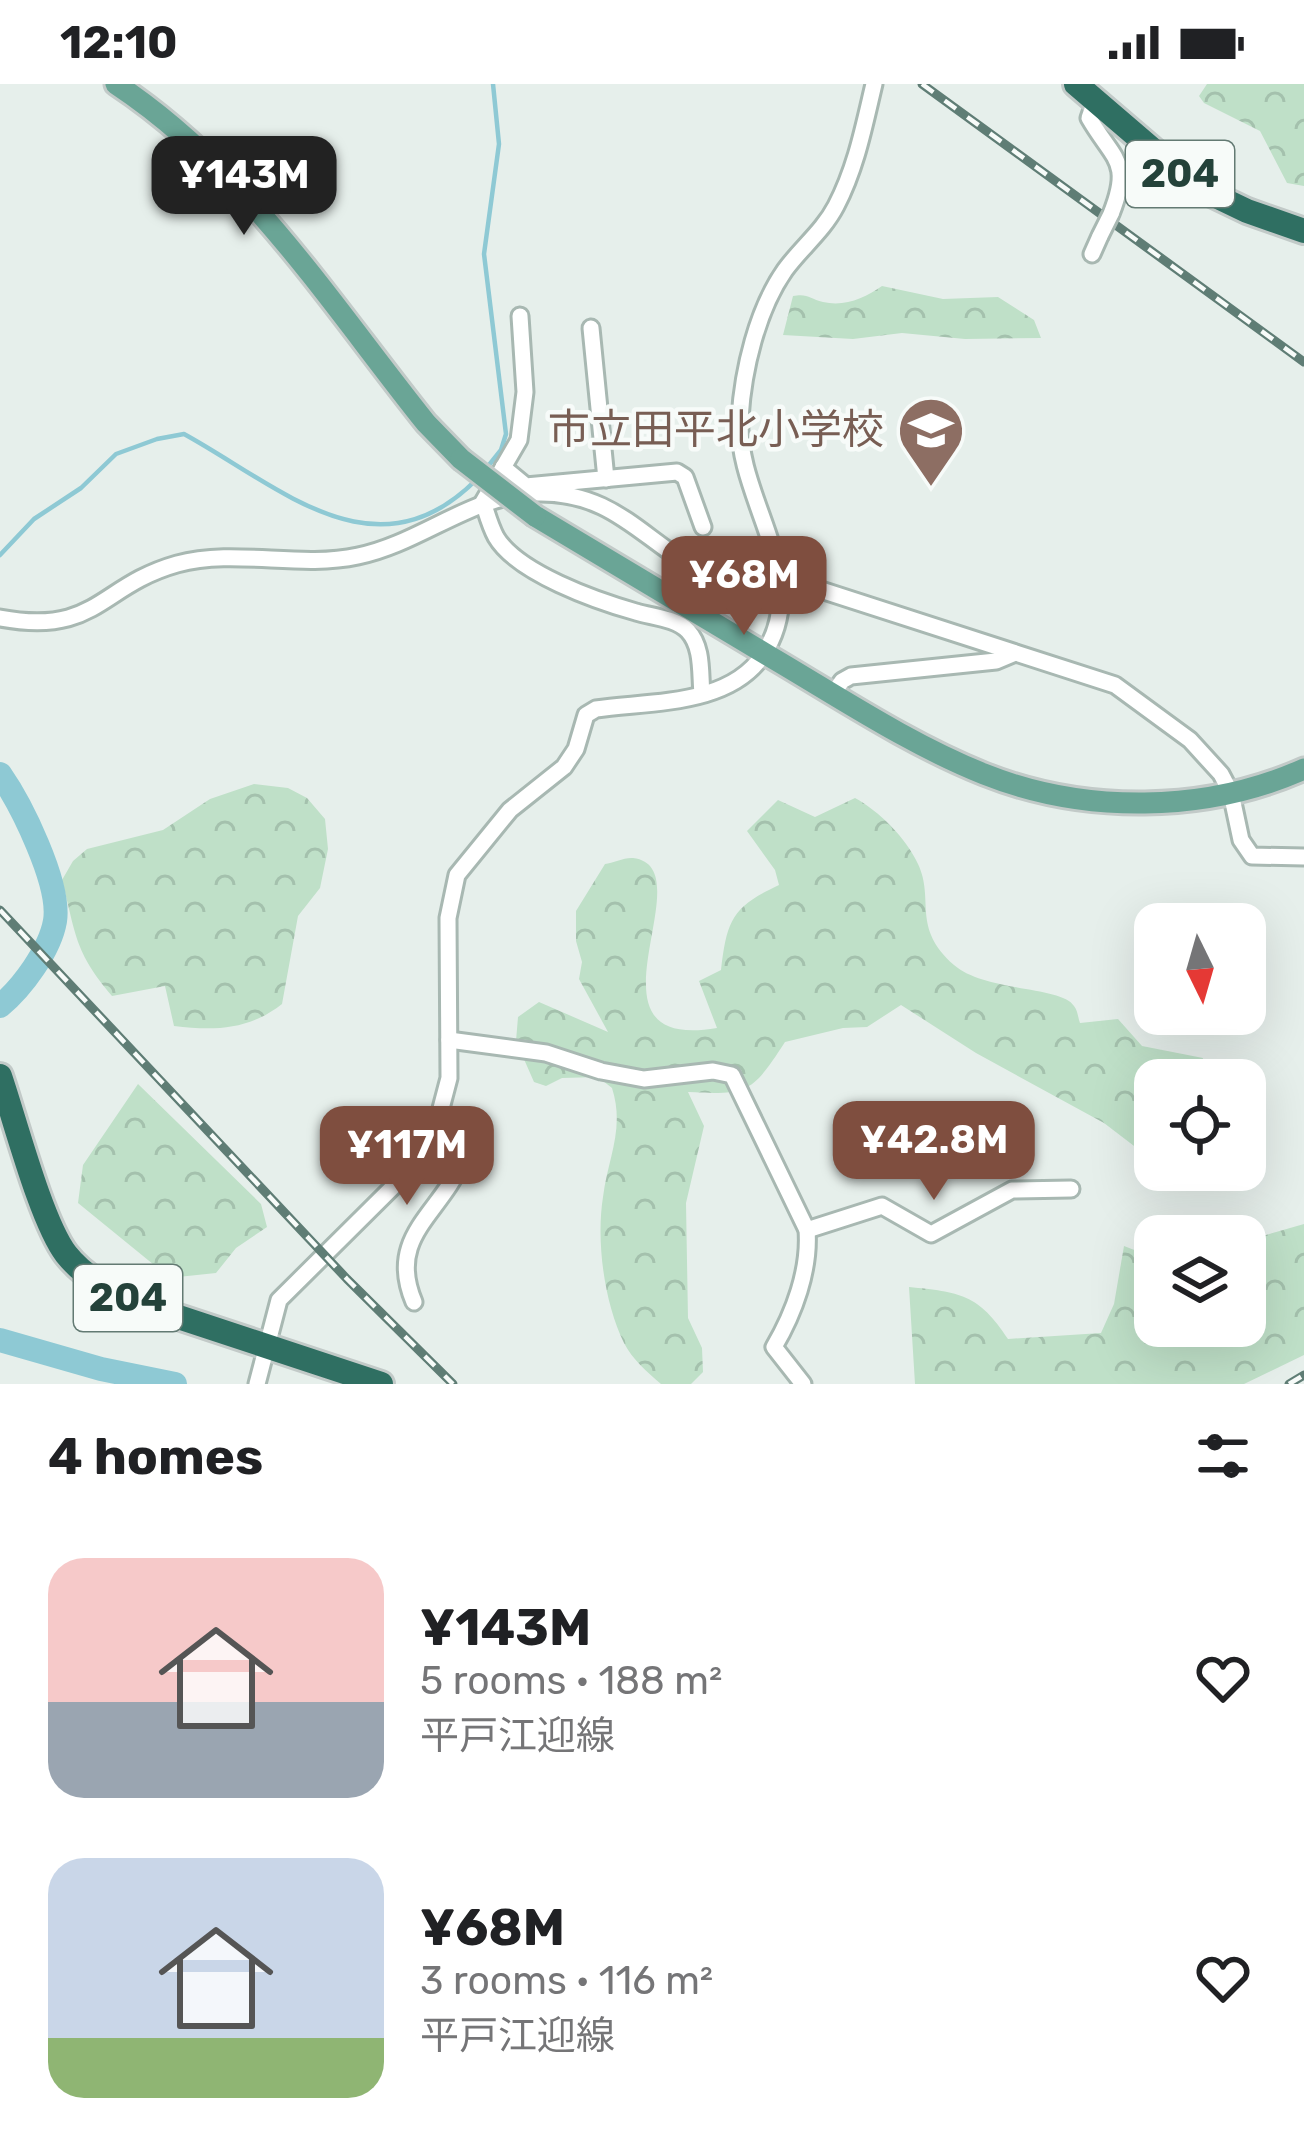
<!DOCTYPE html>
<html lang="en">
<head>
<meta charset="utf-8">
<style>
  :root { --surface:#fff; --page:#f6f6f6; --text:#202124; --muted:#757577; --accent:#7f4e3f }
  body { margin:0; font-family:Rubik,"Noto Sans JP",sans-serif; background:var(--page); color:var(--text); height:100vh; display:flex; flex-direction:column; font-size:45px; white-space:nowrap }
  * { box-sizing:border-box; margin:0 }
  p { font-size:39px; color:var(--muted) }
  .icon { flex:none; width:66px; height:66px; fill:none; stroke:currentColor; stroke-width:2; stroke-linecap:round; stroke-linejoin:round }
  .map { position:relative; height:1300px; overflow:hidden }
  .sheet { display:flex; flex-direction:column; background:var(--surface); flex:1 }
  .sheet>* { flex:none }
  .needle { width:78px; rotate:175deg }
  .controls { position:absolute; left:1134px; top:819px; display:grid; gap:24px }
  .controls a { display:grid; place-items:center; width:132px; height:132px; border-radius:24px; background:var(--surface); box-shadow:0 12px 48px #0002; font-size:60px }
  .price { position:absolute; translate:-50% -102px; padding:0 27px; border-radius:24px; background:var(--accent); color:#fff; font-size:39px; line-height:78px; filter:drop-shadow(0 3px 6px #0008) }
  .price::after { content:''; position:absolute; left:50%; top:72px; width:36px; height:27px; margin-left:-18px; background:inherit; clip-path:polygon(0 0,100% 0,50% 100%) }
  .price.selected { background:#222; color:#fff }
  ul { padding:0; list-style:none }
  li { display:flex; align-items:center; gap:36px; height:300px; padding:0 48px }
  li span { display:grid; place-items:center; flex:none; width:336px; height:240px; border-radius:36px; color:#555 }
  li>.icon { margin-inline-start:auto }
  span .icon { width:144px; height:144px; fill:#fffc; stroke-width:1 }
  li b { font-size:51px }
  h2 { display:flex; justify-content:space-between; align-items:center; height:144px; padding:0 48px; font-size:51px }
  .status { display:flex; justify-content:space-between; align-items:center; height:84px; padding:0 60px; background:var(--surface); direction:ltr }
  .status svg { height:33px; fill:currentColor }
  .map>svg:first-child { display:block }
  .forest { fill:url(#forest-crowns) }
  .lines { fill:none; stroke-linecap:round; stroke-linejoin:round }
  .stream { stroke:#8ec9d4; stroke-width:4.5 }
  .river { stroke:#8ec9d4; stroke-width:24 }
  .minor-casing { stroke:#a8b8b2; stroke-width:21 }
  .major-casing { stroke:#c2cac8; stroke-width:27 }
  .highway-casing { stroke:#c2cac8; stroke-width:30 }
  .minor { stroke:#fff; stroke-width:15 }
  .major { stroke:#6aa596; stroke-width:21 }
  .highway { stroke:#2f6f62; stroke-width:24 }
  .rail-casing { stroke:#5f7d75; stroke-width:9 }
  .rail { stroke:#f7fbf9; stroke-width:4.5; stroke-dasharray:14; stroke-linecap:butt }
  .minor-bridge-casing { stroke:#a8b8b2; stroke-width:21; stroke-linecap:butt }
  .major-bridge-casing { stroke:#c2cac8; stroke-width:27; stroke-linecap:butt }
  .minor-bridge { stroke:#fff; stroke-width:15 }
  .major-bridge { stroke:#6aa596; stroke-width:21 }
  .labels { text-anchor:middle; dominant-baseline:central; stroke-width:9; stroke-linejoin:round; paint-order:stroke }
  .shield { fill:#f7fbf9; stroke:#637a73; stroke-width:3 }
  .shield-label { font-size:39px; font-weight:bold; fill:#24423a }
  .education-label { font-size:42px; fill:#785e54; stroke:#f7fbf9; text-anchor:end }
</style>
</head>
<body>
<div class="status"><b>12:10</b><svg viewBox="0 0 49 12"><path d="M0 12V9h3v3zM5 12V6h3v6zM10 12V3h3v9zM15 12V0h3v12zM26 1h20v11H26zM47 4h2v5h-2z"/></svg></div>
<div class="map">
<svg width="1304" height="1300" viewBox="0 0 1304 1300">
  <defs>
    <pattern id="forest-crowns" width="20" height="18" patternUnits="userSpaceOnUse" patternTransform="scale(3)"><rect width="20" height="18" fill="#bfe0c8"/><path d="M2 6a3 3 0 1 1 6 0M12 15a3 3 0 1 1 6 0" fill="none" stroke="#a4c1ad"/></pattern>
  </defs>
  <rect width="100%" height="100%" fill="#e6efeb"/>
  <g class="forest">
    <path d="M1207,0H1304V102L1287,99L1260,47L1204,19L1199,12Z"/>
    <path d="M882,202L943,215L998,213L1034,236L1041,254L965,255L902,249L853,255L783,251L793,212C808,209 810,215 823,218C845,223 865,214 882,202Z"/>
    <path d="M254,700L288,704L307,714L325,735L328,765L320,804L298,832L282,920C249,946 215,947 174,942L165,902L112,912C74,867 76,850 62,796L73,777L87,765L163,746L210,715Z"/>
    <path d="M855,714C879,727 906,754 918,780C935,816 911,843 954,881C985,908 1062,902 1074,922C1078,927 1078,934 1080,939L1118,935L1142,962L1203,974L1199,996H1155V1078L1104,1039L976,969L901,921L867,943L843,944L785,958C752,1009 748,1011 688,1008L704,1042L686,1119L688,1234L702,1264L703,1288L691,1300H661C647,1288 632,1275 624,1259C604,1218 596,1157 603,1113C608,1073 625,1045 612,1004L598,993L562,994L546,1002L534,998L516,957L518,933L539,918L608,948L579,895L582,878L576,857V827L605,780C613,779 625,773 633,774C708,783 571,969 717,944L699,897L721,886C727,836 732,823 779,801L775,786L747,747L778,716L815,733Z"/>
    <path d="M138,1000L261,1120L267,1143L236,1164L216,1189L178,1193L159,1185L78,1119L83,1081Z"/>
    <path d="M1304,1140V1271L1244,1300H915L909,1203C959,1208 979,1210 1008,1255L1101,1249L1114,1220L1124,1162L1155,1174V1242H1245V1157Z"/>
  </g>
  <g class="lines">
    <g class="stream">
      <path d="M485,386L501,366L506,350L484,170L499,60L493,0"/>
      <path d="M0,471L34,435L81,404L116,370L157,355L184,350C279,402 376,497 477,395"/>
    </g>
    <g class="river">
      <path d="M0,690C21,720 61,800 55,837C50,866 22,904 0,922"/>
      <path d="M0,1256L101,1285L175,1300"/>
    </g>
    <defs>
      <g id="minor">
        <path d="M1095,17L1089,34C1114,77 1132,77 1111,130"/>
        <path d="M1092,170L1100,152"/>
        <path d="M520,232L525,308L519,356L483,418C487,430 490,442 496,453C517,489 597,517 636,528C652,533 676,534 688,547C703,563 700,589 702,610"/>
        <path d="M591,244L606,395"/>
        <path d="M503,383L526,402L677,388L685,393L703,443"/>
        <path d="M0,534C97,552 99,502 177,480C236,464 298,485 358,472C421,459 471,411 537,409C620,407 647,465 714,493C735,502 756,494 777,496C792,497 805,505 821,506L1115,601L1190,656L1221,690L1231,709L1241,756L1252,772L1304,773"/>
        <path d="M833,610L842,597L851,592L996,577L1015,569"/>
        <path d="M449,956L546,969L601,987L644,995L713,987L732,991L807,1146C810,1186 794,1229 774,1263L803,1300"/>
        <path d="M807,1146L882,1122L931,1150L1012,1106L1071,1105"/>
        <path d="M414,1218C386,1152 441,1130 462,1077L434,1051"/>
        <path d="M257,1300L279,1216L419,1077L434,1051L449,994L448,834L457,791L510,726L564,683L576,665L586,631L596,625C651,617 729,622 763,571C815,492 735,416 740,334C743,286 757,226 785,186C801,164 823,147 836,122C856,84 864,42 874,0"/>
      </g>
      <g id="major">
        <path d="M116,0C246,86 330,219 426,339L461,375"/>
        <path d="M535,432C613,478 691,525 769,572C839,613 909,660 984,690C1084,730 1206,729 1304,685"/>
      </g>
      <g id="highway">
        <path d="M1076,0L1195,102L1247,127L1304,147"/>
        <path d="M0,992C15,1036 41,1137 66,1170C85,1194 110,1206 136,1219L381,1300"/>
      </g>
    </defs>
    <use href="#minor" class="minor-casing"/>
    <use href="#major" class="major-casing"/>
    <use href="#highway" class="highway-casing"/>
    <use href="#minor" class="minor"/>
    <use href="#major" class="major"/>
    <use href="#highway" class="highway"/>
    <defs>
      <g id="rail">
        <path d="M922,0L1304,278"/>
        <path d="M0,826L347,1195L453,1300"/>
        <path d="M1289,1300L1304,1291"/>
      </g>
    </defs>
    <use href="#rail" class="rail-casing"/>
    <use href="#rail" class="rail"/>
    <defs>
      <path id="minor-bridge" d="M1100,152L1111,130"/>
      <path id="major-bridge" d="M461,375L535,432"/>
    </defs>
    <use href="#minor-bridge" class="minor-bridge-casing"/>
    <use href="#major-bridge" class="major-bridge-casing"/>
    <use href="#minor-bridge" class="minor-bridge"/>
    <use href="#major-bridge" class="major-bridge"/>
  </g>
  <defs>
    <symbol id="school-pin" viewBox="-11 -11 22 30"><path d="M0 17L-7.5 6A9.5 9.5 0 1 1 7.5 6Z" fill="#8d6e63" stroke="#f7fbf9"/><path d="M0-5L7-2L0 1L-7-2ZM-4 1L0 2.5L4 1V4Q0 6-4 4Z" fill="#fff"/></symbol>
  </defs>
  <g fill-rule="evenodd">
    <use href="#school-pin" x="893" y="308" width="76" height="104"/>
  </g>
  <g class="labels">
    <g class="shield">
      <rect x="1126" y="57" width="108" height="66" rx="9"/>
      <rect x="74" y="1181" width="108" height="66" rx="9"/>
    </g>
    <g class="shield-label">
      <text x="1180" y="90">204</text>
      <text x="128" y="1214">204</text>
    </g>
    <g class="education-label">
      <text x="884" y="346">市立田平北小学校</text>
    </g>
  </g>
</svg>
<div class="controls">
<a><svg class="needle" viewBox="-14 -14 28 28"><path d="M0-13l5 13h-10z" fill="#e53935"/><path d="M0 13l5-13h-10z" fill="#757577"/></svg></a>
<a><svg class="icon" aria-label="locate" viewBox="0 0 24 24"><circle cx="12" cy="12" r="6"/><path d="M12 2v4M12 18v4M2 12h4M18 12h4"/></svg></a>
<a><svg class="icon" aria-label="layers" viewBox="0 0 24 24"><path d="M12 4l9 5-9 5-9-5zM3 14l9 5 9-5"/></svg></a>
</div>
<b class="price selected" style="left:244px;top:154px">¥143M</b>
<b class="price" style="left:744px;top:554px">¥68M</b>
<b class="price" style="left:934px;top:1119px">¥42.8M</b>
<b class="price" style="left:407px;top:1124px">¥117M</b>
</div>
<section class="sheet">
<h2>4 homes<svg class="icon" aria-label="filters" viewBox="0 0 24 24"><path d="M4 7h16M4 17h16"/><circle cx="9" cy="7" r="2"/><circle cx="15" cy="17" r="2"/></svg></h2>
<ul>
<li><span style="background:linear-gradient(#f6c9c9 60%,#9aa5b1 0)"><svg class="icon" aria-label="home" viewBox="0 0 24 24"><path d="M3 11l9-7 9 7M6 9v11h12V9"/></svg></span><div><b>¥143M</b><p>5 rooms · 188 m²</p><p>平戸江迎線</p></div><svg class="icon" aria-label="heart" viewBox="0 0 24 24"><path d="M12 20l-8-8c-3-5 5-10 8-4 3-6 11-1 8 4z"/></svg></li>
<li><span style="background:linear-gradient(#c9d6e8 75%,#8fb573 0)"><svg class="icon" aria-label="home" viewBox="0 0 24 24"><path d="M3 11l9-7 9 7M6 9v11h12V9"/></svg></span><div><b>¥68M</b><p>3 rooms · 116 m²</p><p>平戸江迎線</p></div><svg class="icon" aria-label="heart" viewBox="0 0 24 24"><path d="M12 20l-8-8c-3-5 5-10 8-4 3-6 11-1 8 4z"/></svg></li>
</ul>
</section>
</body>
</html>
